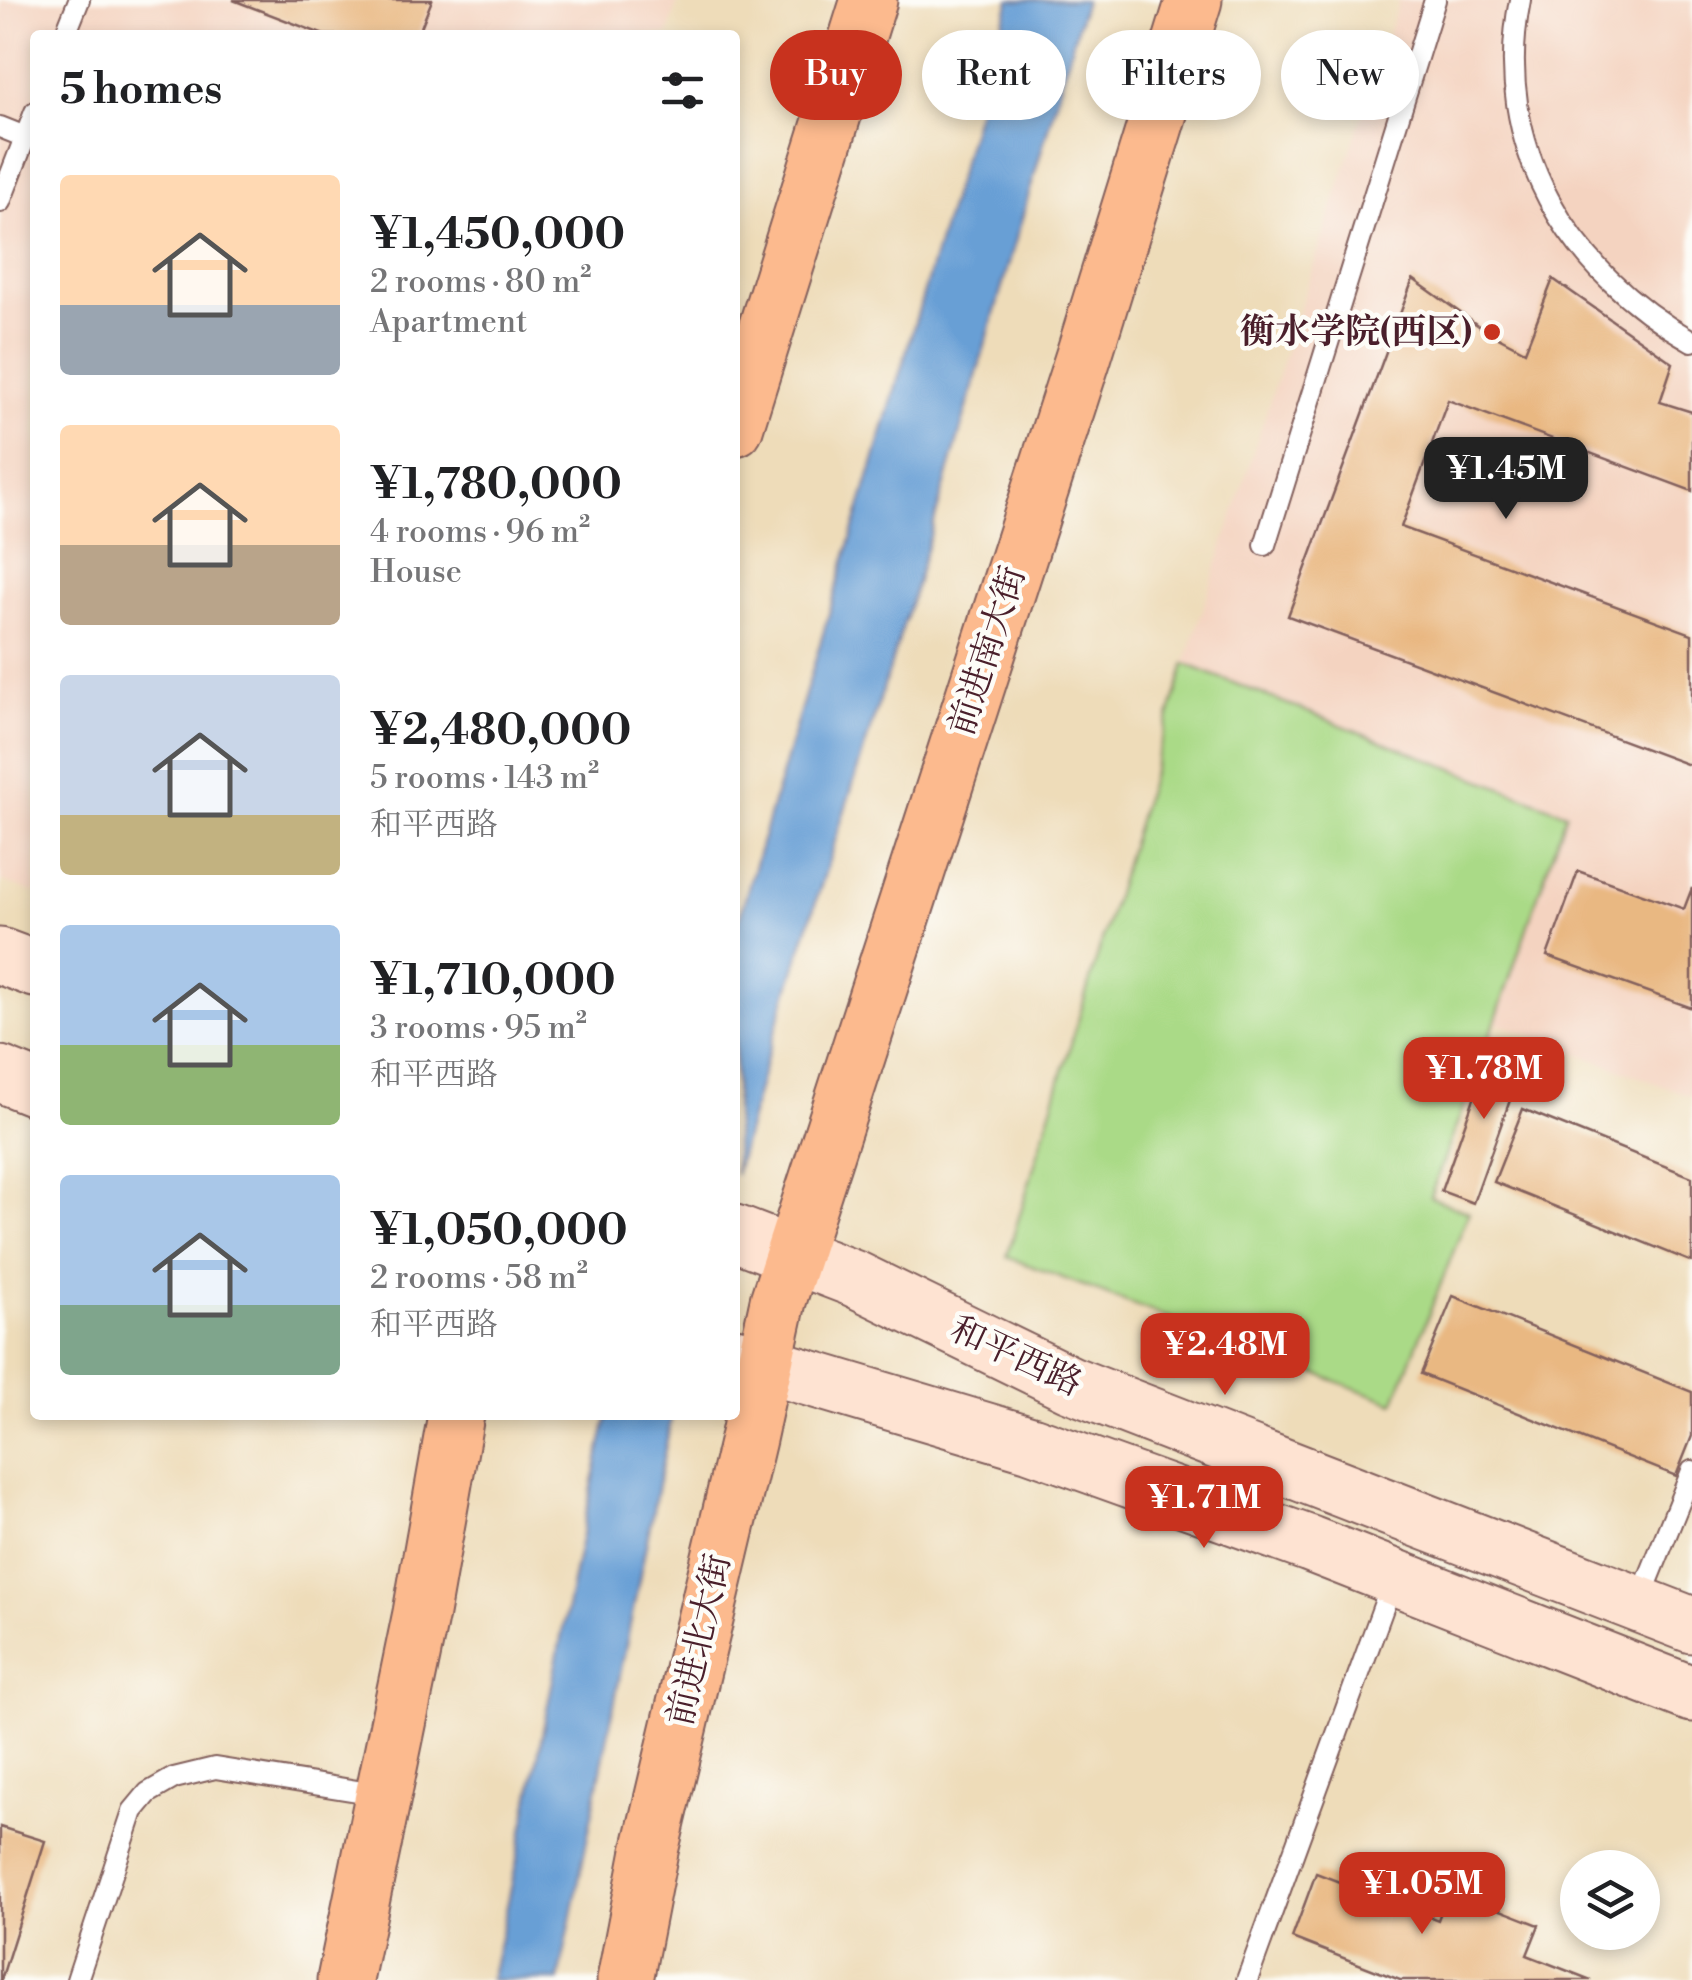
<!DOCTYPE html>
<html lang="en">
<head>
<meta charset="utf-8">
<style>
  :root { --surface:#fff; --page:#f6f6f6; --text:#202124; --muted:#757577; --accent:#c8321e }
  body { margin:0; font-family:"Libre Bodoni","Noto Serif SC",serif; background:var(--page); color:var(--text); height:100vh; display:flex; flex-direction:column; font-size:38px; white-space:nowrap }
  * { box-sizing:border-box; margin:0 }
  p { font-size:32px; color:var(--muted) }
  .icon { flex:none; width:55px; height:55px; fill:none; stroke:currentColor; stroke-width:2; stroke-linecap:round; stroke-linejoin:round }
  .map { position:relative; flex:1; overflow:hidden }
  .details { position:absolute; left:30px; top:30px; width:710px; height:1390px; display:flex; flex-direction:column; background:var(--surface); border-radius:10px; box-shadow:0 5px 15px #0003 }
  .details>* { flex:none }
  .guide { position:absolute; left:770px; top:30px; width:770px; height:90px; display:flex; gap:20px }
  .tools { position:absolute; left:1560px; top:1850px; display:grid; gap:20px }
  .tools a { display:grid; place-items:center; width:100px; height:100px; border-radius:50%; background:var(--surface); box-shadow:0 5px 15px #0003; font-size:50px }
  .price { position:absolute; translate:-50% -85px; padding:0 22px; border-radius:20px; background:var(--accent); color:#fff; font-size:32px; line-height:65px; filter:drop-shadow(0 2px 5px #0008) }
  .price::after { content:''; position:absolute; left:50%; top:60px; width:30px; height:22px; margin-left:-15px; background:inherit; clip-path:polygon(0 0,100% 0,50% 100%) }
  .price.selected { background:#222; color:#fff }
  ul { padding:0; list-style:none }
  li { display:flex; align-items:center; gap:30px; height:250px; padding:0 30px }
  li span { display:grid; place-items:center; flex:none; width:280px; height:200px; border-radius:10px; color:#555 }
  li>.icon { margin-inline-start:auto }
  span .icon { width:120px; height:120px; fill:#fffc; stroke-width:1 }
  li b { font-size:42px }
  h2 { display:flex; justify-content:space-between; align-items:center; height:120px; padding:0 30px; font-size:42px }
  .tag { padding:0 35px; border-radius:45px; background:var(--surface); box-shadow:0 5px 15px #0003; font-size:35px; line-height:90px }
  .tag.selected { background:var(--accent); color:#fff }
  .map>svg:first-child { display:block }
  .built { fill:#f4d3c0 }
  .green { fill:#aada87; stroke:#7a7c59; stroke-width:2.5 }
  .water { fill:#689fd5; stroke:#595f80; stroke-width:2.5 }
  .building { fill:#e9b882 }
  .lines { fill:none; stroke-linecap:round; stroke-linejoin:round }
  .lane-casing { stroke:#83615d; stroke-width:24 }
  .secondary-casing { stroke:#83615d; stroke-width:59 }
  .primary-casing { stroke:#83615d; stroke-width:59 }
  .lane { stroke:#fff; stroke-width:20 }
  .secondary { stroke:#fee3d2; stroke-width:55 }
  .primary { stroke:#fcba8e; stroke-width:55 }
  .poi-dot { fill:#c8321e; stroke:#fdfcf7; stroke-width:4 }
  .labels { text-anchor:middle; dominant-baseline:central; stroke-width:9; stroke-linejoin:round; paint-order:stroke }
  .poi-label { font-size:35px; font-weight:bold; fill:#4a1f2b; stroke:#fdfcf7; text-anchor:end }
  .street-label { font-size:35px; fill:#4a1f2b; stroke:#fdfcf7 }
</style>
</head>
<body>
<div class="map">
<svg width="1692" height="1980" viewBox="0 0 1692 1980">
  <rect width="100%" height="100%" fill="#fdfcf7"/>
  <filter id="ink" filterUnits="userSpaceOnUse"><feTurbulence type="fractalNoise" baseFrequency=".01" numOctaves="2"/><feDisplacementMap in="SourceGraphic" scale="20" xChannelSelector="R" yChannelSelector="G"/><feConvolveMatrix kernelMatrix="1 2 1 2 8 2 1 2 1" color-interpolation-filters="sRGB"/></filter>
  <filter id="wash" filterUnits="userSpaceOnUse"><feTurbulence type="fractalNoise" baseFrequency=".0048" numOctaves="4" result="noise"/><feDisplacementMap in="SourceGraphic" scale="40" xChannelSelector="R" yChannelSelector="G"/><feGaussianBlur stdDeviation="2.25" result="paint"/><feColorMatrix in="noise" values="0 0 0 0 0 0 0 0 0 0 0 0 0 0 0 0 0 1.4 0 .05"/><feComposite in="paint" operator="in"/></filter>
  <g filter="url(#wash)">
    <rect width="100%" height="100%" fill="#eedcb9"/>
    <g class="built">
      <path d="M0,0H678L668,35H35V893L0,881Z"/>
      <path d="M1399,0H1692V1097L1495,1022L1565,813L1185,664Z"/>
    </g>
    <path class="green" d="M1185,664L1566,813L1495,1022L1430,1197L1469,1212L1394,1403L1007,1257Z"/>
    <g class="water">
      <path d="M1010,0H1085L915,588L765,1063L735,1175V932Z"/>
      <path d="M608,1415H672L559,1980H490C535,1793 564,1602 608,1415Z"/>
    </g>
    <g id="blocks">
      <g class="building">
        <path d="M233,0H432L418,35H324Z"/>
        <path d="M1413,279L1483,329L1525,351L1553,279L1673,363L1660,402L1692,412V491L1448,400L1401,527L1692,634V766L1288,616Z"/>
        <path d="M1578,871L1684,909L1692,888V1008L1547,956Z"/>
        <path d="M1494,1042L1527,1053L1473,1203L1441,1191Z"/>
        <path d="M1523,1109L1692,1177V1262L1494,1182Z"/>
        <path d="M1453,1296L1692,1392V1436L1676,1476L1421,1374Z"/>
        <path d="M0,1827L45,1841L1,1980H0Z"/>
        <path d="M1316,1873L1438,1920L1449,1890L1539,1925L1527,1955L1591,1980H1400L1292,1938Z"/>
      </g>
    </g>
  </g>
  <g filter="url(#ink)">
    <use href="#blocks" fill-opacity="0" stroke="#83615d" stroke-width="2.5"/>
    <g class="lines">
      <defs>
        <g id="lane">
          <path d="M1520,0C1491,145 1568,272 1692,341"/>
          <path d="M65,35L79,0"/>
          <path d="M0,127L25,137"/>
          <path d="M0,202L35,112"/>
          <path d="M1265,545L1435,0"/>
          <path d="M1639,1602L1692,1471"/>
          <path d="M77,1980L133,1811L148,1793L174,1778L215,1768L382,1795"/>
          <path d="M1247,1980L1394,1578"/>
        </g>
        <g id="secondary">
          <path d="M0,956L35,969"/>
          <path d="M0,1074L35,1088"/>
          <path d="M735,1233L855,1279L1070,1384L1692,1625"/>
          <path d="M735,1356L1031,1444L1310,1544L1692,1694"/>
        </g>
        <g id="primary">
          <path d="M735,428L869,0"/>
          <path d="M345,1980L421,1613L456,1415"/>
          <path d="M625,1980L650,1851L748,1439L778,1301L1084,355L1194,0"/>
        </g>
      </defs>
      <use href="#lane" class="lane-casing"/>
      <use href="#secondary" class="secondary-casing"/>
      <use href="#primary" class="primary-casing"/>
      <use href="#lane" class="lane"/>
      <use href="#secondary" class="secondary"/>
      <use href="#primary" class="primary"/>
    </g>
  </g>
  <circle class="poi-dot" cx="1492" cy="332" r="10"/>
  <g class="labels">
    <g class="poi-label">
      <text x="1472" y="332">衡水学院(西区)</text>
    </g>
    <g class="street-label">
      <text transform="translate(988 651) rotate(-72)">前进南大街</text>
      <text transform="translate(1016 1357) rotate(25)">和平西路</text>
      <text transform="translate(700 1640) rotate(-77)">前进北大街</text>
    </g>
  </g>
</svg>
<div class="tools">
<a><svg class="icon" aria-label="layers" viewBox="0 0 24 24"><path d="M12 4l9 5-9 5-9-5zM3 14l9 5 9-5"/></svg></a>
</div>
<b class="price selected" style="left:1506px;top:522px">¥1.45M</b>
<b class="price" style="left:1484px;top:1122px">¥1.78M</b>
<b class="price" style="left:1225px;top:1398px">¥2.48M</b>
<b class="price" style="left:1204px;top:1551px">¥1.71M</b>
<b class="price" style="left:1422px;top:1937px">¥1.05M</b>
<div class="guide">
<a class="tag selected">Buy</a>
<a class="tag">Rent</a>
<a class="tag">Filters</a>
<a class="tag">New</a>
</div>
<section class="details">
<h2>5 homes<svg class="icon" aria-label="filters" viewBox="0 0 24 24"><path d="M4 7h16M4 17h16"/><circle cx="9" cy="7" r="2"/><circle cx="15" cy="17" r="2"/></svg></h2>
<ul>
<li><span style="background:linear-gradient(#ffd9b3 65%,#9aa5b1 0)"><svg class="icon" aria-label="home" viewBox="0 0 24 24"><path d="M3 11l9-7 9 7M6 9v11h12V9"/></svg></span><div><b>¥1,450,000</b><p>2 rooms · 80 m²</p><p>Apartment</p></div></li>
<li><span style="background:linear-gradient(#ffd9b3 60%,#b9a48a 0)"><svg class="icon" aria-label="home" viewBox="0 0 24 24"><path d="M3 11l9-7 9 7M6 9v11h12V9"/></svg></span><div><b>¥1,780,000</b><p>4 rooms · 96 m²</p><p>House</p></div></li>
<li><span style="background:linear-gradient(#c9d6e8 70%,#c2b280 0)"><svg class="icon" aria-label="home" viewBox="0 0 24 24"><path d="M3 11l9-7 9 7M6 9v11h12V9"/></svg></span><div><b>¥2,480,000</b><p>5 rooms · 143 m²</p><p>和平西路</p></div></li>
<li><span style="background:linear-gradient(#a9c7e8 60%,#8fb573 0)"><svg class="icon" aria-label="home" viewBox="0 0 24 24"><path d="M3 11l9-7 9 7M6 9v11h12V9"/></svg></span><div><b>¥1,710,000</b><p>3 rooms · 95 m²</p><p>和平西路</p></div></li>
<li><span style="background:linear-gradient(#a9c7e8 65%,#7fa58c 0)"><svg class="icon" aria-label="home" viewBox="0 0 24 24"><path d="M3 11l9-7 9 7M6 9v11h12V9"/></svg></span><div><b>¥1,050,000</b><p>2 rooms · 58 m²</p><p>和平西路</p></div></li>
</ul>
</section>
</div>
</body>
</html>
